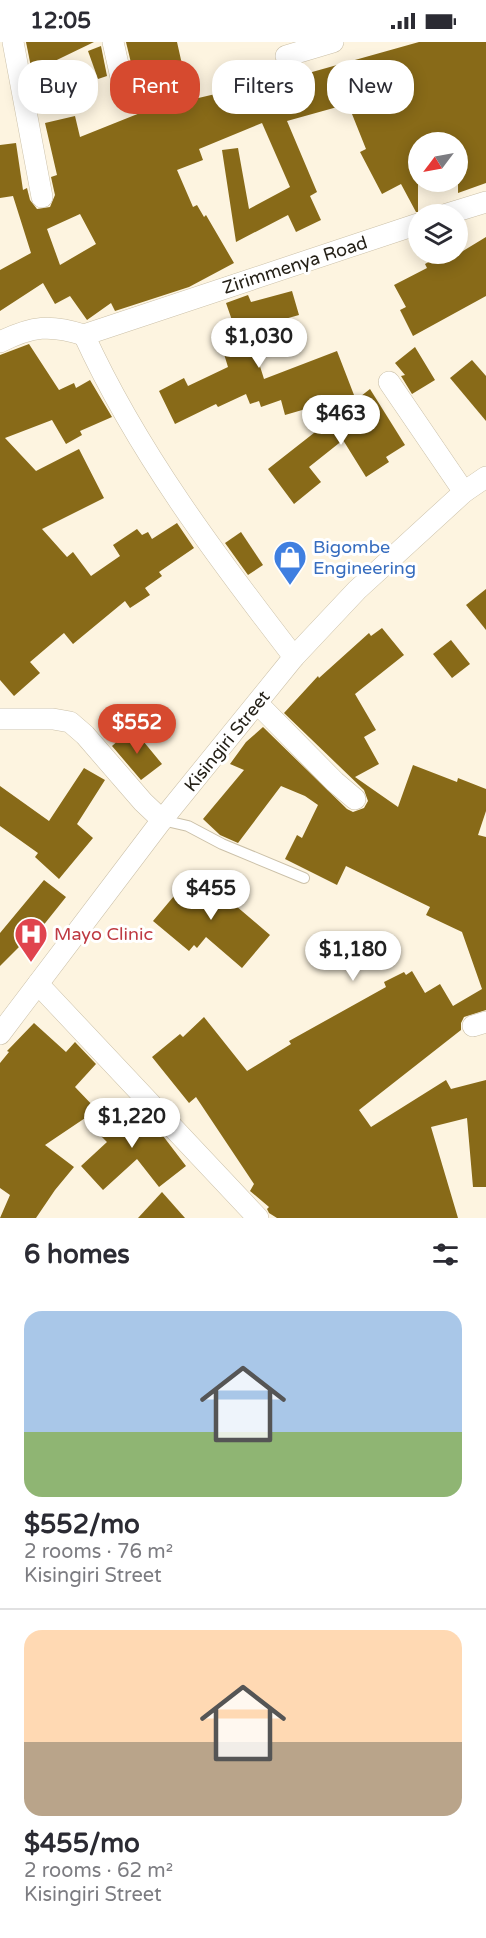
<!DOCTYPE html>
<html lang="en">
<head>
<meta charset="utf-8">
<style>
  :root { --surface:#fff; --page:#f7f7f7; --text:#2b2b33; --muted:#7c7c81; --line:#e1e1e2; --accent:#d64a2f }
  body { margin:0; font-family:"Varela Round",sans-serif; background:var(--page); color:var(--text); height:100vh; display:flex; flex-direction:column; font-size:22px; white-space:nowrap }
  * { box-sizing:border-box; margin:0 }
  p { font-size:20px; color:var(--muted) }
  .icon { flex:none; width:33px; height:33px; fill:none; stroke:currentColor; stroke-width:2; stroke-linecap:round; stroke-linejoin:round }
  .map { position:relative; height:1176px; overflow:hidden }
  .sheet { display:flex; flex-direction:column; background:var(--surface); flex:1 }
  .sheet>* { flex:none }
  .top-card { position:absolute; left:18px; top:18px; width:450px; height:54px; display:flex; gap:12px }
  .needle { width:39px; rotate:238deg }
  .controls { position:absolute; left:408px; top:90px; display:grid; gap:12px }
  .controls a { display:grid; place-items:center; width:60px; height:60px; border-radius:50%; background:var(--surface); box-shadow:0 3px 15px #0003; font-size:30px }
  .price { position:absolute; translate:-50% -51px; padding:0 14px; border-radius:21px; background:#fff; color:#222; font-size:20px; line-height:39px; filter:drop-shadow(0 2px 3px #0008) }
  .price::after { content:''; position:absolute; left:50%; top:36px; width:18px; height:14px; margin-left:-9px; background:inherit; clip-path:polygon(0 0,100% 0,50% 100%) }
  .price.on { background:var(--accent); color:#fff }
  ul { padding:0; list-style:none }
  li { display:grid; align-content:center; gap:12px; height:318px; padding:0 24px }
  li+li { border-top:2px solid var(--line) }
  li span { display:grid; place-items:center; height:186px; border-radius:18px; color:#555 }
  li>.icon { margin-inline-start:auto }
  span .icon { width:108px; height:108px; fill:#fffc; stroke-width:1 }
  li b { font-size:26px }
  h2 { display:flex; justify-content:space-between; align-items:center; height:72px; padding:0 24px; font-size:26px }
  .chip { padding:0 21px; border-radius:24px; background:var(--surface); box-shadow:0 3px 15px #0003; font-size:21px; line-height:54px }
  .chip.on { background:var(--accent); color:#fff }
  .status { display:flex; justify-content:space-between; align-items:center; height:42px; padding:0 30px; background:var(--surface); direction:ltr }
  .status svg { height:16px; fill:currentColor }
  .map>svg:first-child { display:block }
  .building { fill:#886a18; fill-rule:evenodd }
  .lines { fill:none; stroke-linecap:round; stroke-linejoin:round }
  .lane-casing { stroke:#cbc0a8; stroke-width:12 }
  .street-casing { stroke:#cbc0a8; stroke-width:22 }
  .lane { stroke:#fff; stroke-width:10 }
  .street { stroke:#fff; stroke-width:21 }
  .labels { text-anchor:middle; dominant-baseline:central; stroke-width:6; stroke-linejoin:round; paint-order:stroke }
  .street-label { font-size:18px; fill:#252118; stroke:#fff }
  .shop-label { font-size:18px; fill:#366cbe; stroke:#fff; text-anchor:start }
  .health-label { font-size:18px; fill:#be3a42; stroke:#fff; text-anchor:start }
</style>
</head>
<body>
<div class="status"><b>12:05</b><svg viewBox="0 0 49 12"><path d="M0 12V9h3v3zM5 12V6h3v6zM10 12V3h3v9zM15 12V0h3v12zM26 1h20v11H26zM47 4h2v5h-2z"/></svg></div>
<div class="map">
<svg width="486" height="1176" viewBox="0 0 486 1176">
  <rect width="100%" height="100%" fill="#fdf4e0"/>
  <g class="building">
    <path d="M26,0H94L32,30Z"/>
    <path d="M126,0H177L190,58L228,49L227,46L263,37L265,47L306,35L305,32L419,0H486V141L458,151V100H418V170H416L401,142L382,152L360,110L366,107L348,62L287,79L317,150L310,154L321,178L296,190L288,173L236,200L222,108L238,106L249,167L290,145L262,81L199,107L203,118L177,128L193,165L197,163L204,175L206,173L234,221L189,245L115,269L111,261L87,278L70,254L55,262L43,241L0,269V228L31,211L13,154L0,156V103L16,101L23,148L27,146L30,158L37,167L50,165L55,153L51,135L57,133L45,81L75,74L80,95L145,69L167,64L156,19L132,25ZM80,172L96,202L60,223L47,187Z"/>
    <path d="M101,4L107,34L98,37L88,9Z"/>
    <path d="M486,195V254L413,294L400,268L406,265L394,243L427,226L425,222L443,212H458Z"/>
    <path d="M292,249L299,273L253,286L257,300L253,302L264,337L337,309L354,353L285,373L281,358L261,365L259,359L250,362L246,352L218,365L216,362L175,382L159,349L184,336L188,344L228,325L217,289L234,284L226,261L248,253L251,260Z"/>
    <path d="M29,302L59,348L74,341L76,346L90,338L112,375L80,389L82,393L66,402L52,378L5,396L36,429L79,407L104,456L42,487L67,515L73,510L91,534L120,514L113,503L137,487L142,493L148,490L152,497L177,481L194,506L159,530L162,534L145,546L150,553L130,566L125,559L73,602L64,591L30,620L40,631L14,654L0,638V313Z"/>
    <path d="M415,305L435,338L412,352L401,334L405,333L395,321Z"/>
    <path d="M472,318L486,334V379L450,336Z"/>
    <path d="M370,347L405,403L386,415L389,420L366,435L343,398L309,425L321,440L294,462L268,427Z"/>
    <path d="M241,490L263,523L248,533L225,501Z"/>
    <path d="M486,547V588L466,563Z"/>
    <path d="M382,586L404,613L355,652L376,688L364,695L379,722L355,735L398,765L413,723L457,740L458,736L486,747V769L478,793L486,795V968L464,975L461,981V988L359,1068L371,1085L446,1038L451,1047L486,1038V1145H473L467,1076L431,1085L458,1176H277L269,1171L267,1167L269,1165L250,1149L254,1142L196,1055L189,1061L152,1015L180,992L183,995L204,975L247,1029L291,1002L289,999L386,945L384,940L404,930L406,933L412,929L425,951L440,942L453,964L482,947L462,890L426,873L430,865L346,824L337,843L285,817L297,793L302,796L318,763L305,754L281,744L238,801L220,793L203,777L244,728L230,722L246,700L263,685L347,767L353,770L364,766L368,759L364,748L284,671L318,634L319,636L369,591L371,594Z"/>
    <path d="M451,598L470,622L452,636L433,612Z"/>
    <path d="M130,688L137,696L139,694L162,722L141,738L112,704Z"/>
    <path d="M84,726L105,738L77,782L93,796L59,837L35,815L38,811L0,784V744L49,779Z"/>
    <path d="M195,829L270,893L242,926L206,895L197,906L194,903L189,909L153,879Z"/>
    <path d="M44,838L66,855L38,890L36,888L0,924V891Z"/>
    <path d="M34,981L66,1010L75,1000L96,1022L75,1045L97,1068L45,1103L74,1125L55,1148L36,1176H0L10,1153L0,1146V1021L9,1010L7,1009Z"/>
    <path d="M129,1058L160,1090L186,1124L159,1145L137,1117L103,1148L81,1124L107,1100L96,1089Z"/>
    <path d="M162,1150L185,1176H138Z"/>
  </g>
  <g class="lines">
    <defs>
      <path id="lane" d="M162,778L188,784L222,802L304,836"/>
      <g id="street">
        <path d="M13,0L42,155"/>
        <path d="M113,0L122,40"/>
        <path d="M286,14L333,0"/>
        <path d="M447,172L486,160"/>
        <path d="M84,293C137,409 216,514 294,615"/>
        <path d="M0,300C32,284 50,282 84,293L418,182"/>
        <path d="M389,340L464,450"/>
        <path d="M258,662L335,740L355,757"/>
        <path d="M0,677H53L70,680L85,693L143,760L162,778"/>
        <path d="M38,942L258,1176"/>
        <path d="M473,984L486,980"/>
        <path d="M0,992L162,778L294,615L357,548L464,450L486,435"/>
      </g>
    </defs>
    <use href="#lane" class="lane-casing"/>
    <use href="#street" class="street-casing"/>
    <use href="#lane" class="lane"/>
    <use href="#street" class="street"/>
  </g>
  <defs>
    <symbol id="shop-pin" viewBox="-11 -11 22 30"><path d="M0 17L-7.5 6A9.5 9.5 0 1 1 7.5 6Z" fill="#3f7fe0" stroke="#fff"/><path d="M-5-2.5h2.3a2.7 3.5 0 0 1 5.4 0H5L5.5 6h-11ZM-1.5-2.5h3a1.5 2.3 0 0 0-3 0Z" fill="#fff"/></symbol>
    <symbol id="hospital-pin" viewBox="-11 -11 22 30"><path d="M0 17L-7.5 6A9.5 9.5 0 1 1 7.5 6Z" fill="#e0444e" stroke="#fff"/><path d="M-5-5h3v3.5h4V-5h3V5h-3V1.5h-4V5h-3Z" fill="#fff"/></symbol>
  </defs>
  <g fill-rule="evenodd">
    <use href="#shop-pin" x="271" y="496" width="38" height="52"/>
    <use href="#hospital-pin" x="12" y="873" width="38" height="52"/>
  </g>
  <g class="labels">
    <g class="street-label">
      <text transform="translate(295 223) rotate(-18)">Zirimmenya Road</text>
      <text transform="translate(227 699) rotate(-51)">Kisingiri Street</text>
    </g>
    <g class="shop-label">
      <text x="313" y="505">Bigombe<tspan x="313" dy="21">Engineering</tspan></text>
    </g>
    <g class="health-label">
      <text x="54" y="892">Mayo Clinic</text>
    </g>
  </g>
</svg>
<div class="controls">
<a><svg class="needle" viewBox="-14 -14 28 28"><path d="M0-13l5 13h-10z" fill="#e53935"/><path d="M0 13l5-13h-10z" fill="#7c7c81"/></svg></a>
<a><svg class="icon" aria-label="layers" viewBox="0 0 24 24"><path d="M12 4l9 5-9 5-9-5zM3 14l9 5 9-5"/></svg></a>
</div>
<b class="price" style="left:259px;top:327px">$1,030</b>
<b class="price" style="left:341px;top:404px">$463</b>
<b class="price on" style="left:137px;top:713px">$552</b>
<b class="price" style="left:211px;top:879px">$455</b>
<b class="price" style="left:353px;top:940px">$1,180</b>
<b class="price" style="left:132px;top:1107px">$1,220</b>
<div class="top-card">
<a class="chip">Buy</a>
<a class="chip on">Rent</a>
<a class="chip">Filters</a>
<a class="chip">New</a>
</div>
</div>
<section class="sheet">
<h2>6 homes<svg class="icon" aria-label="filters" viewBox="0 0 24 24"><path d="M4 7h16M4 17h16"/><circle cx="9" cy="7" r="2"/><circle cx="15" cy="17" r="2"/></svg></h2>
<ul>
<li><span style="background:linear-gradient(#a9c7e8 65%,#8fb573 0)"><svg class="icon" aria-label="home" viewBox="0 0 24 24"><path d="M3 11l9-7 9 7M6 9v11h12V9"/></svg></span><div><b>$552/mo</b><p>2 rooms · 76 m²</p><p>Kisingiri Street</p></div></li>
<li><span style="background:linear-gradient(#ffd9b3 60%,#b9a48a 0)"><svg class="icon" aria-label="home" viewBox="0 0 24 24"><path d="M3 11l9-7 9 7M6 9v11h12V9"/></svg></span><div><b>$455/mo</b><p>2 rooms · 62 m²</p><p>Kisingiri Street</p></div></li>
</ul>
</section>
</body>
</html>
